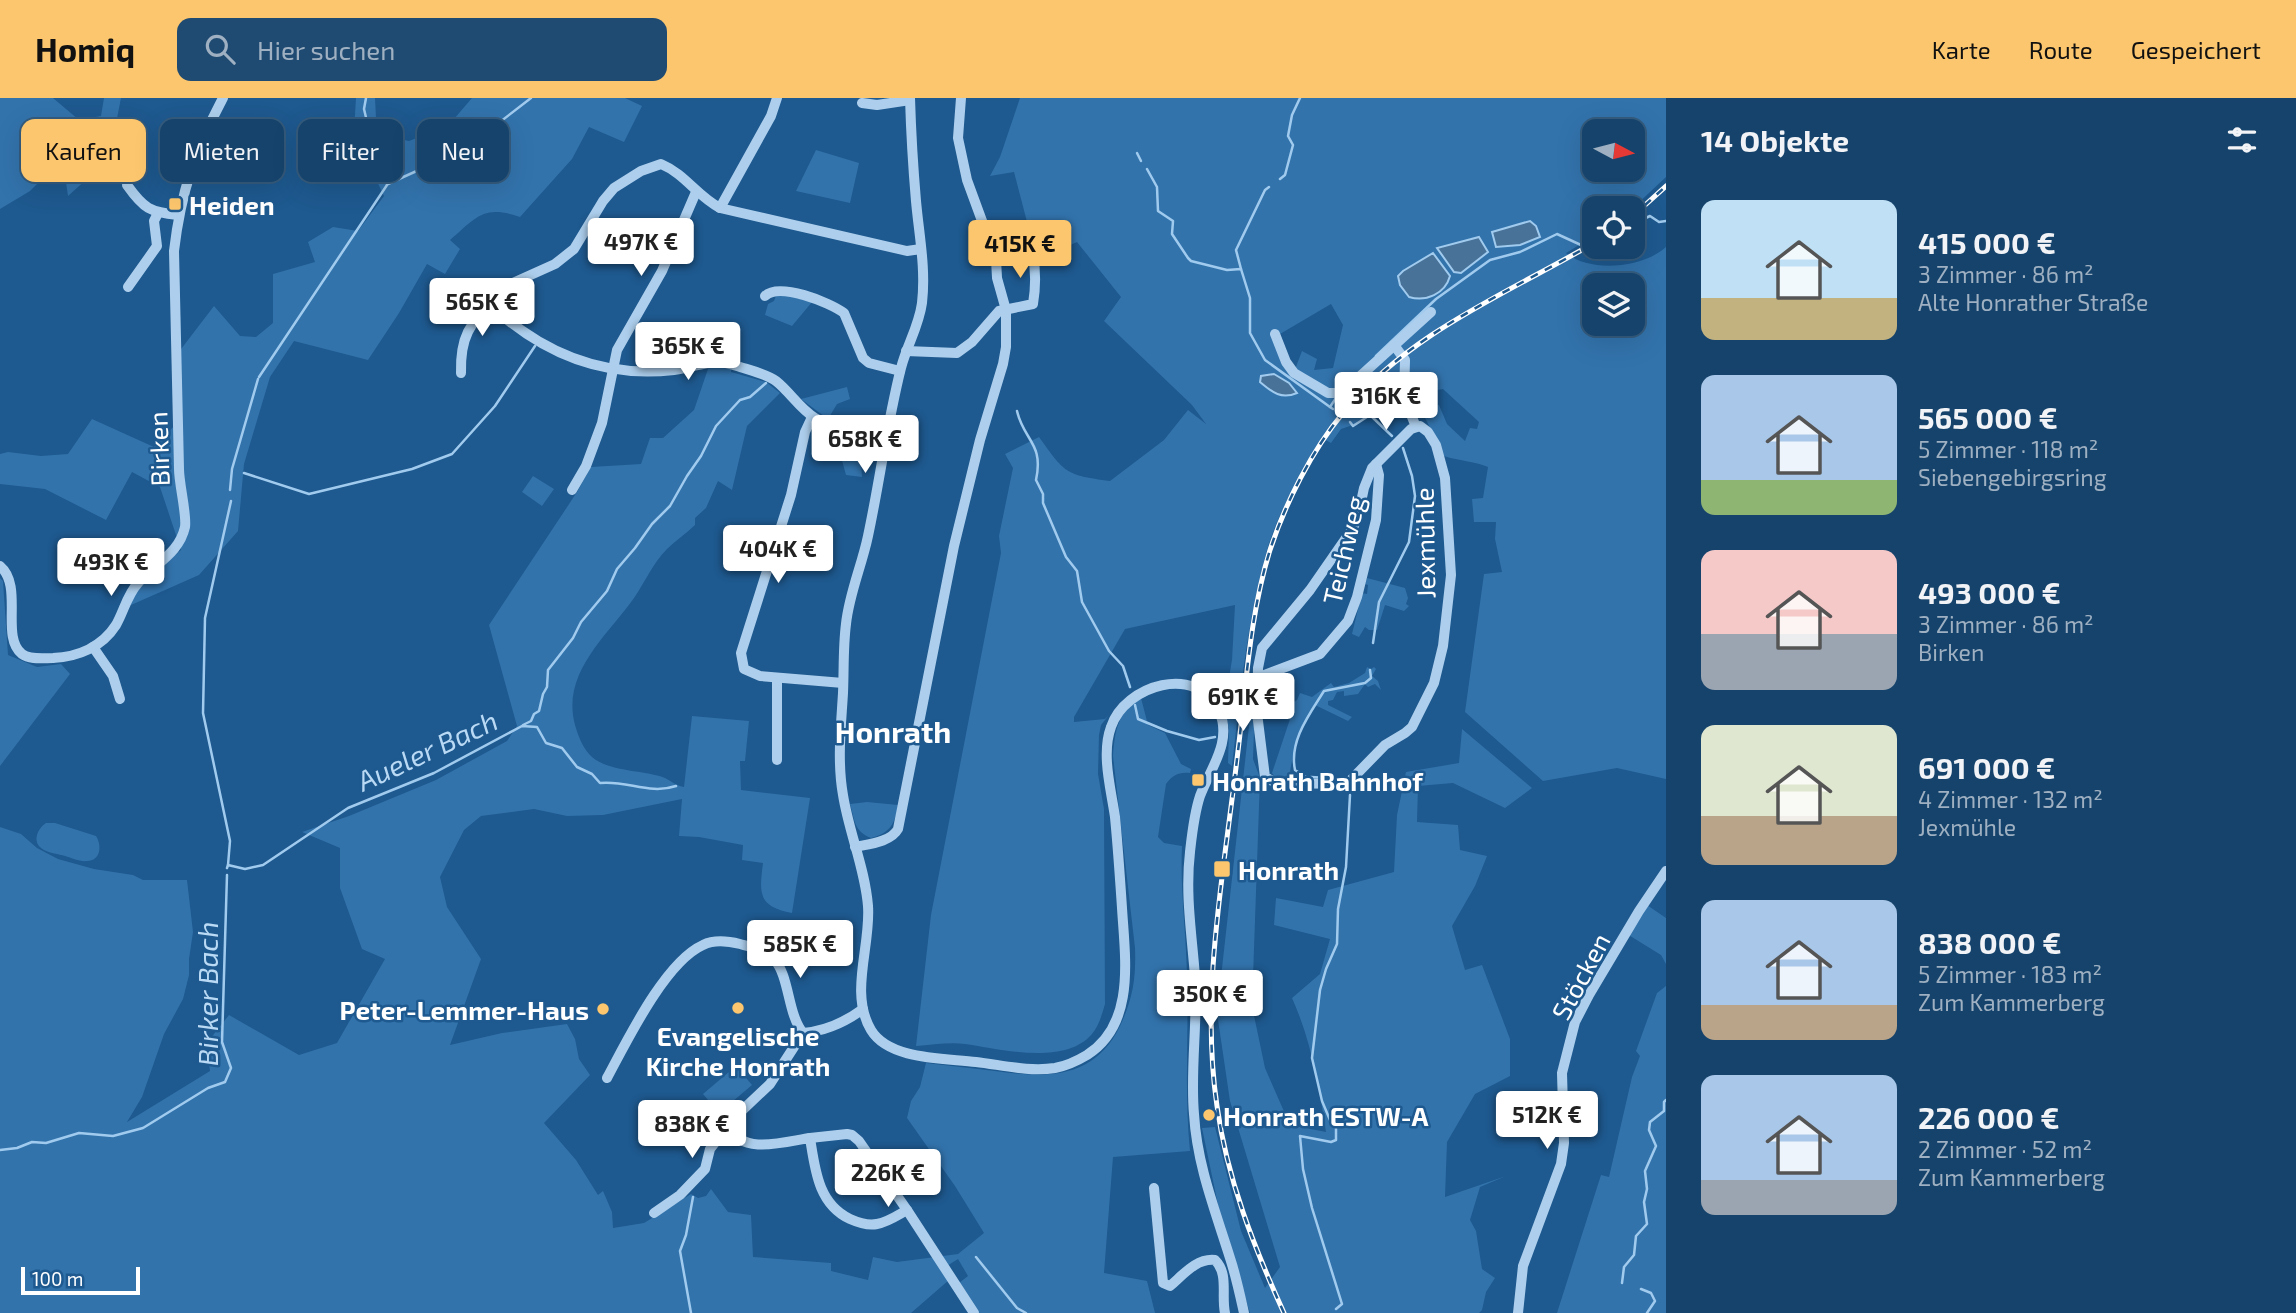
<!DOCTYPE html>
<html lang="de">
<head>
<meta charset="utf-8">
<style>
  :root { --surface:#16436b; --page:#1f4a71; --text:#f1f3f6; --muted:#9eb0c1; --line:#355c7e; --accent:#fbc66d }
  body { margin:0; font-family:"Exo 2",sans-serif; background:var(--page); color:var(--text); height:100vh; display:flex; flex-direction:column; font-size:26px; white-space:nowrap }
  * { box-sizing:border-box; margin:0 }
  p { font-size:23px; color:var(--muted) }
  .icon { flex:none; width:38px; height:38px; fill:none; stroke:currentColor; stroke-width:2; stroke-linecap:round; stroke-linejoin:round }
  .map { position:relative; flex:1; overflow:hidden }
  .side { display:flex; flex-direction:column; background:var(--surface); width:630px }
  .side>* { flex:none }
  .hud { position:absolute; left:21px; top:21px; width:665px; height:63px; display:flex; gap:14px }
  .needle { width:46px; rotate:97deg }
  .buttons { position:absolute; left:1582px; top:21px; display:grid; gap:14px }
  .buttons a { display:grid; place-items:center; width:63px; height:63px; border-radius:14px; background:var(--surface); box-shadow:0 7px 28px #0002,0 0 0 2px var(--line); font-size:35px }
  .scale { position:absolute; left:21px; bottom:18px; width:119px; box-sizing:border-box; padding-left:7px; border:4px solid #fff; border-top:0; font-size:19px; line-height:24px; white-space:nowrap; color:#fff; -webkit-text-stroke:5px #1e598f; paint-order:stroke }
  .price { position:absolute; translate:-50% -60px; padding:0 16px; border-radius:7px; background:#fff; color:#222; font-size:23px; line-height:46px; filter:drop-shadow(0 2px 4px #0008) }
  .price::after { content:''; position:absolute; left:50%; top:42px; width:21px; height:16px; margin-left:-10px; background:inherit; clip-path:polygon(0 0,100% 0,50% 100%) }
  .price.current { background:var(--accent); color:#111 }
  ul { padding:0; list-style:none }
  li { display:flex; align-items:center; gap:21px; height:175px; padding:0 35px }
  li span { display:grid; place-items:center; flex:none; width:196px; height:140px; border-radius:14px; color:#555 }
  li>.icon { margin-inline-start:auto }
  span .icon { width:84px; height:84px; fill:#fffc; stroke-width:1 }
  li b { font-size:30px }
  h2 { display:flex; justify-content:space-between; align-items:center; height:84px; padding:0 35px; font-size:30px }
  .pill { padding:0 24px; border-radius:14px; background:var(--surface); box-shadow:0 7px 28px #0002,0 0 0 2px var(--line); font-size:24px; line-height:63px }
  .pill.current { background:var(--accent); color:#111 }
  header { display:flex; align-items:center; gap:42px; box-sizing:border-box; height:98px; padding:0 35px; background:var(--accent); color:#111 }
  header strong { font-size:33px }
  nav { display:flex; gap:38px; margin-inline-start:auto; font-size:24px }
  .search { width:490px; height:63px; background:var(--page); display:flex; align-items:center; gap:18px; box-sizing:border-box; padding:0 24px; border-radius:14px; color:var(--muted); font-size:26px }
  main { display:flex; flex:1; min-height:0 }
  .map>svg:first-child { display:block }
  .green { fill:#3273ac; fill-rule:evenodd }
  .water { fill:#497298; stroke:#a1cbee; stroke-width:2 }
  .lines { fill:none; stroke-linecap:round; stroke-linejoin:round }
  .stream { stroke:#a1cbee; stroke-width:2.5 }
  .minor { stroke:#adcfed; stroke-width:10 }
  .rail-casing { stroke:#fff; stroke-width:5 }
  .rail { stroke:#1e598f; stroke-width:2.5; stroke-dasharray:8; stroke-linecap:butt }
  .poi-dot { fill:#fbc66d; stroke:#1e598f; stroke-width:2.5 }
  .labels { text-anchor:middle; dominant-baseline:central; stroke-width:5; stroke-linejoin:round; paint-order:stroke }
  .poi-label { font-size:26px; font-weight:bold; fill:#fff; stroke:#1e598f; text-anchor:start }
  .street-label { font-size:26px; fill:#fff; stroke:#1e598f }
  .water-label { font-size:28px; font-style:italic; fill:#b9d9f4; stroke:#1e598f }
  .quarter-label { font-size:30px; font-weight:bold; fill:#fff; stroke:#1e598f }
</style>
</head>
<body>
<header>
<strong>Homiq</strong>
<div class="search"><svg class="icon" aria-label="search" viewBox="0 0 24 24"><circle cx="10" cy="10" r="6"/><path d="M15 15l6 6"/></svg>Hier suchen</div>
<nav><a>Karte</a><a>Route</a><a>Gespeichert</a></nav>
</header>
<main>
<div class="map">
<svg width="1666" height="1215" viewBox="0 0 1666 1215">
  <rect width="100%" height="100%" fill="#1e598f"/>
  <g class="green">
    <path d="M0,0H53L79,22L101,18L104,0H121L109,61L68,98L66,84L49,74L30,93L0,111Z"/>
    <path d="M356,0H375L376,20L354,34Z"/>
    <path d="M472,0H625L642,8L624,44L589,29L572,61L520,119C483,106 476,120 450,142L460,151L445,176L427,166L399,215L368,262L294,243L270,279L244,366L238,433L199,477L131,507L130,504L139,489L181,452L160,389L132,374L106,422L45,391L0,386V356L8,354L41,358L68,356L92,321L154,349L178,324V255L214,208L240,238L256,239L273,225V176L315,164L308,144L333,129L358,133L384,98L359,46L384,38L409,43L448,28Z"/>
    <path d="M1020,0H1666V79L1633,110H1594V138L1566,155C1590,175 1643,170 1666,149V681L1617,670L1543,683L1465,614L1484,476L1502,474L1495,441L1496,424H1474L1472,401L1483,400L1488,369C1474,363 1459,363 1444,358C1436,338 1425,325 1419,303L1420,300L1409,299L1407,279L1401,278L1392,288L1389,286L1366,313L1368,316L1356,326L1341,331L1331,345L1322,340C1301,375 1279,412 1267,452C1255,494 1248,538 1242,581L1227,591L1232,562L1235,507L1125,531L1074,619V624L1105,621L1109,617L1101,627L1099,637L1098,676L1104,711L1105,906C1102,916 1099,928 1092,936C1065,968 1000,951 965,946C949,944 932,947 916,948L931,817L1001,455L999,438L1013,370L1005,356L1039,339C1065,375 1065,377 1110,383L1164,342L1188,312L1206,326L1192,307L1104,223L1121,199L1077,144L1037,162L1014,74L990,78L1000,59ZM1594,33H1633V72H1594ZM1594,187H1633V226H1594ZM1331,206L1343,227L1333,270L1314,272L1317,261L1302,253L1294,274L1280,236ZM1443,291L1479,324L1477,331L1470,330L1465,343L1447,326L1439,307L1424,310L1432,293Z"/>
    <path d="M816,52L859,65L850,105L796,93Z"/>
    <path d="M777,195L812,204L792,228L765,217L768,206L774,203Z"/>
    <path d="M709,268L731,271V274L766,284L780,295L747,328L732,392L718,383L706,410L695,420V427C686,436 676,442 667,451C653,465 645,484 634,500C607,538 561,575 575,627C578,637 582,648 589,656C604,674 646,672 665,680C673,684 674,687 684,689L692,618L749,623L745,663H740L741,692L810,700L792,815C758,808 759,796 763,765L742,762L743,747L699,739L679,738L682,701L603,717L567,718L534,711L481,718L464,732L440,779L447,809L481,861L450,947L502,935L567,926L575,941L579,961L590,977L544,1025L576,1062L598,1097L603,1093L612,1114L613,1130L644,1125L691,1096L698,1100L706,1098L711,1091L728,1114L751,1117L753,1159L831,1165V1173L868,1182L873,1159L897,1164L958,1156L984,1135L955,1088L907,1020L911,1003L920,989L926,965C949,968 972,970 995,973C1046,980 1094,982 1120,928C1133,900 1136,881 1135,850L1113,658C1115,631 1118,615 1141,600L1148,627L1165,635L1181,666L1191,671L1190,675C1178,674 1173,677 1166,686L1158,739L1164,745L1182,748C1180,791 1186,833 1187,876C1189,935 1184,994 1190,1053L1113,1059L1104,1175L1147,1183L1155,1215H979L959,1185L968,1178L958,1161L942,1171L949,1182L911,1215H0V729L21,736L37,750L58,761L94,771L133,777L143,782H187L193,834L189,861V877L183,901L164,936L142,999L127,1024L210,973L206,946L229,917L299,957L337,945L385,861L362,851L340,790V750L302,734L349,718L436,682L507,643L517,628L489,527L577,394L591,369L641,366L650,340H663L694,312Z"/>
    <path d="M847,289L850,301L837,306L828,321L801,301Z"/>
    <path d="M862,339L877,341L878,350L865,348L860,351L862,379L846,377L841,359L860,347Z"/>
    <path d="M533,378L554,391L542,408L522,394Z"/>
    <path d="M0,480L3,483L8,557L37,569L61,566L70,576L0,668Z"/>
    <path d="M1367,480L1405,490L1408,500L1406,506L1409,508L1404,513L1385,507L1377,532H1369L1365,529L1359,539L1352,536L1362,495L1367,496L1368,487L1365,486Z"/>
    <path d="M1367,569L1371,571L1374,569L1376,571L1372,578L1378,583L1381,592L1375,586L1368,589L1365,586L1358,596L1344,598V593L1337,594L1333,602L1328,603V607L1352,619L1348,623L1315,607C1300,631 1292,654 1289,682L1278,683L1272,675L1292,615V605L1297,602L1300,595L1312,599L1331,585L1334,589L1349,585L1365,575Z"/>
    <path d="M1240,597L1232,668L1228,665L1229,630L1223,609L1229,601Z"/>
    <path d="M1252,601L1255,602L1253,661L1260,680L1252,908L1265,970L1290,1027L1326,1034C1319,988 1311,942 1292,900L1320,876L1330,841L1274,827L1276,800L1323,809L1328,792L1394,774L1397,717L1406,674L1459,665L1462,631L1532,690L1505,710L1453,685L1418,688L1417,724L1458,727L1460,752L1487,758L1475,788L1452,828L1465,872L1482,867L1510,941V978L1475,996L1447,1044L1445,1099L1506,1078L1480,1089L1470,1122L1476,1133L1482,1171L1495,1180L1486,1194L1482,1212L1479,1215H1250L1222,1126L1202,1030L1215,1029L1241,1133L1265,1190L1280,1169L1230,1003L1217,915Z"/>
    <path d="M867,704L898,707C895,726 890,735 871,740C854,733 855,723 850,706Z"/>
    <path d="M46,725H55L96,738C102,747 101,763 87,763C80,764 72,760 65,758C59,756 49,755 44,752C31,745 37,731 46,725Z"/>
    <path d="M1647,807L1666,820V866L1661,857L1627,836Z"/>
    <path d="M1666,888V1215H1557L1601,1077L1609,1079L1632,979L1640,958L1636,953L1657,895Z"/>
    <path d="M736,968L752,987L719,1015L703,996Z"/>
  </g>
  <g class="water">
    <path d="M1530,123L1536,128L1540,139L1520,147L1496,149L1492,134Z"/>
    <path d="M1479,139L1488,154L1461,175L1454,174L1437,150Z"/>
    <path d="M1433,155L1450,178C1445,196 1426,204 1409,199L1400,187L1398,178L1403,173Z"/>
    <path d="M1274,276L1289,285L1297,295C1281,302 1272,294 1260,284L1261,278Z"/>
  </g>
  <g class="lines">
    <g class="stream">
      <path d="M1137,55L1141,63"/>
      <path d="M1147,71L1157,89L1158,113L1173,123L1172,136L1188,160L1191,163L1227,172L1241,171L1250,200V235L1265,262L1330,309"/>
      <path d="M1280,81L1285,77L1293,47L1288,38L1292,17L1300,0"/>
      <path d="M388,86L465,51L531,0"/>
      <path d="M1633,126L1650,118L1659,124L1666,123"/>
      <path d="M1589,152L1597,149"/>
      <path d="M1241,171L1236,152L1265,92L1269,89"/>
      <path d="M1376,258L1436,201L1490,162L1520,154L1557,136L1581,147"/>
      <path d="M259,279L387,87L386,64L381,62L380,56L377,53L378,47L372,45L364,11L366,0"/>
      <path d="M1333,311L1330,309L1338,297"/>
      <path d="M1017,313C1024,343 1044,345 1036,382L1043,396V405L1066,459L1077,473L1082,504L1109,553L1123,568L1130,589"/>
      <path d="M1350,324L1353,328L1370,317L1392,338"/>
      <path d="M244,375L309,396L412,371L452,356L495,308L535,248"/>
      <path d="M230,392L232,371L258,281"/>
      <path d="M1373,545L1379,504L1409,444L1415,398L1412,378L1403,350"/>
      <path d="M1135,607L1138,621L1167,633L1199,642L1215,639"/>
      <path d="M523,627L531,623L534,616L539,613L543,596L547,589L548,572L573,540L581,524L607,493L617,471L635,450L652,426L670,408L687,378L701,358L716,328L740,302L750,299L766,285"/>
      <path d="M1306,679L1295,672C1289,643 1309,617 1324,593L1365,585L1371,580L1370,572"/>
      <path d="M1311,679L1346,681"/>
      <path d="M228,767L230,743L203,615L205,520L231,403"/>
      <path d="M227,770L228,767L245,771L263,767L348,710L434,675L522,628L537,629L546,645L562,650L577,669L592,676L600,685C627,682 649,697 676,688"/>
      <path d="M0,1052L17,1050L32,1044L46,1045L79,1035L113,1038L143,1030L208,990L225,984L231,970L222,944L227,777"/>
      <path d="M976,1159L1017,1210L1026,1215"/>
      <path d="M1622,1185L1624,1169L1634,1157L1636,1138L1647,1126L1644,1104L1647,1091L1645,1073L1656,1048L1649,1032L1650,1024L1664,1013V1004L1666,1002"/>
      <path d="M1641,1191L1651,1195L1655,1203L1647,1215"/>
      <path d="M1336,1211L1342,1206L1312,1110L1303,1071L1300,1038L1331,1044L1336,1042V1025L1330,1022L1322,1003L1312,960L1320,892L1326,871L1337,846L1338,811L1346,769L1350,697"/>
      <path d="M691,1215L680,1153L686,1137L693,1099"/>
    </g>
    <g class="minor">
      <path d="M910,0C911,34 913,68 916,103C919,137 926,170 922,205C919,228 907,247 901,270C887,325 880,382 868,438C862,467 849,496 846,526C843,549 844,572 843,595C841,629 837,663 843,697C849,735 865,770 868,808C871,848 849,895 871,932C889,962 944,960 976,964C1002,967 1029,974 1055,970C1066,968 1077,963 1087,957C1136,926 1125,860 1122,810C1120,780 1118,750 1115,719C1111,691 1101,656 1111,629C1125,587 1197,565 1219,613C1233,643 1210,671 1200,698C1194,716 1192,736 1190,754C1185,797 1192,837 1195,879C1198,925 1190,971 1194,1016C1197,1067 1215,1112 1230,1160C1236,1178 1240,1197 1244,1215"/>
      <path d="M862,5L877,7L910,2"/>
      <path d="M127,87C144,111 150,114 178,117"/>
      <path d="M720,110L771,18L777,0"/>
      <path d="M128,189L157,148L154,123L158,115"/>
      <path d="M765,198C779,184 829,204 844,215L863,260L869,265L900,273"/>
      <path d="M1275,236L1286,264L1294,275L1328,295H1338L1346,291L1431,214"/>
      <path d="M1394,247L1405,262L1404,299L1416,329"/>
      <path d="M906,253L957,255L972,244L999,213L1033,206C1036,188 1036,168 1031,149"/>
      <path d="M461,275C460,241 469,223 496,203"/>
      <path d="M812,319L805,334L791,397L741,555L744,571L760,578L843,585"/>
      <path d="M1420,328L1428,334L1436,347L1445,380L1451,477L1443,548L1434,585L1412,629L1405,635L1385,647L1347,686L1276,685L1265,679L1257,615L1258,570L1262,550L1310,492L1353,430L1358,418L1364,390L1372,370L1411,331Z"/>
      <path d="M888,334C865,331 835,332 815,320C800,311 790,294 776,283C767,276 749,272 737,268C708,259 700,269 674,272C606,280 548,258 497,213L496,203L503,193L515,184L555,166L574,151L603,103L614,90L641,73L661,66C685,76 697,98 720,110L907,153L921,151"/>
      <path d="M572,392L586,368L602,325L617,252L662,173L696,94"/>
      <path d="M0,468C24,488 0,539 22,556C30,562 43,560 53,560C78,559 102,549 116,527C124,513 127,497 138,485C155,465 179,456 185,429C187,417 179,386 179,371C177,298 176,226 174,153C181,93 195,53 223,0"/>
      <path d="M93,549L113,578L120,601"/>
      <path d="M777,580V662"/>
      <path d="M1215,605L1246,584L1320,556L1348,523L1357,499L1376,422L1379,377L1376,366"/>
      <path d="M855,749C869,746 891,744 898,731L954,448L980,342L1003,266L1006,249V212L997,180L996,161L967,82L958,40L961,0"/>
      <path d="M803,935C826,933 844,925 863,911"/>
      <path d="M607,980C627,943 665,864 703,847C715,841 728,843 740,846C751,849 766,852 774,861C790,879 787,915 803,935"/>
      <path d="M731,1029C740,1058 788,1043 810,1040C815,1071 818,1106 850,1121C859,1125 868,1128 877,1126C888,1124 898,1117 907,1112"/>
      <path d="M810,1040L847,1036L852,1037L859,1043L907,1112L974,1215"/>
      <path d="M1154,1090L1163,1185L1170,1188C1183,1177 1196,1160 1215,1162C1229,1176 1221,1197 1225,1215"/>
      <path d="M654,1115L680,1097L705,1071L710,1051L725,1032L731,1029L733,1021L770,986L803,935"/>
      <path d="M1518,1215L1523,1168L1561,1066L1564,1045L1562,975L1575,924L1589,897L1639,813L1666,773"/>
    </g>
    <defs>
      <g id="rail">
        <path d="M1633,118L1666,88"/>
        <path d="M1284,1215C1254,1149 1227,1081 1217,1008C1200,895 1224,774 1237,661C1246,592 1249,519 1270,452C1285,406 1312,352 1343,315C1410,234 1506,196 1594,145"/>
      </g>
    </defs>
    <use href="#rail" class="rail-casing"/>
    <use href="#rail" class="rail"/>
  </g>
  <g class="poi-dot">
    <rect x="168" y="99" width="14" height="14" rx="3.5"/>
    <rect x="1191" y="675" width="14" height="14" rx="3.5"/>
    <rect x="1213" y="762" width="18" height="18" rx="3.5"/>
    <circle cx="738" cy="910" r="7"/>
    <circle cx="603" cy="911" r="7"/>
    <circle cx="1209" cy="1017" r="7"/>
  </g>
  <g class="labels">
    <g class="poi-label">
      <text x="189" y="106">Heiden</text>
      <text x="1212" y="682">Honrath Bahnhof</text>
      <text x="1238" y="771">Honrath</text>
      <text x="589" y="911" text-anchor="end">Peter-Lemmer-Haus</text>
      <text x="738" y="937" text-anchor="middle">Evangelische<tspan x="738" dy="30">Kirche Honrath</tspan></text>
      <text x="1223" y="1017">Honrath ESTW-A</text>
    </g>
    <g class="street-label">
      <text transform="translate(158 351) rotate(-92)">Birken</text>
      <text transform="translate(1424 445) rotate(-91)">Jexmühle</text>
      <text transform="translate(1343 452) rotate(-77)">Teichweg</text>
      <text transform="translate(1580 878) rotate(-62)">Stöcken</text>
    </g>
    <g class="water-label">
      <text transform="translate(427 652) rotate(-25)">Aueler Bach</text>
      <text transform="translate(207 896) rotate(-90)">Birker Bach</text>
    </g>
    <g class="quarter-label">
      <text x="893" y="633">Honrath</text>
    </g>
  </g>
</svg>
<div class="buttons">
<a><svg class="needle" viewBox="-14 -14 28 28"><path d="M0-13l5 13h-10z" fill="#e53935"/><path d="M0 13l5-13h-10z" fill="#9eb0c1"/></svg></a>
<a><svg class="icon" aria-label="locate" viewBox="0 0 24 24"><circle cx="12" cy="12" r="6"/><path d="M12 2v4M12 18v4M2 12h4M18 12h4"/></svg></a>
<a><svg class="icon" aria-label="layers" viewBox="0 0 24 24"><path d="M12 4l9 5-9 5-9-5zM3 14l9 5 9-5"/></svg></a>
</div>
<div class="scale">100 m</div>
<b class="price" style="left:641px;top:180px">497K €</b>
<b class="price current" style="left:1020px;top:182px">415K €</b>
<b class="price" style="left:482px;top:240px">565K €</b>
<b class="price" style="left:688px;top:284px">365K €</b>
<b class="price" style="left:1386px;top:334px">316K €</b>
<b class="price" style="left:865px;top:377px">658K €</b>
<b class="price" style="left:778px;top:487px">404K €</b>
<b class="price" style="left:111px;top:500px">493K €</b>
<b class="price" style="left:1243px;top:635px">691K €</b>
<b class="price" style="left:800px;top:882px">585K €</b>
<b class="price" style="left:1210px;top:932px">350K €</b>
<b class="price" style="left:1547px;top:1053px">512K €</b>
<b class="price" style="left:692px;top:1062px">838K €</b>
<b class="price" style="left:888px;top:1111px">226K €</b>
<div class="hud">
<a class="pill current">Kaufen</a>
<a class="pill">Mieten</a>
<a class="pill">Filter</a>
<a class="pill">Neu</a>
</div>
</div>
<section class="side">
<h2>14 Objekte<svg class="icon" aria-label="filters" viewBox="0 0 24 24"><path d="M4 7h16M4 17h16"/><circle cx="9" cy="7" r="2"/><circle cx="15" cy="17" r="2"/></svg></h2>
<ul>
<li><span style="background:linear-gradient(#bfe0f5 70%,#c2b280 0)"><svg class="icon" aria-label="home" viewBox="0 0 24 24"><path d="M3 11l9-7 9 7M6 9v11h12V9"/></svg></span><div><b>415 000 €</b><p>3 Zimmer · 86 m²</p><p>Alte Honrather Straße</p></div></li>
<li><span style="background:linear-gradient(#a9c7e8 75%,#8fb573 0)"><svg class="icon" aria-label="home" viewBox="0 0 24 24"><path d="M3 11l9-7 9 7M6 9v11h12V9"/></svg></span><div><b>565 000 €</b><p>5 Zimmer · 118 m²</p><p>Siebengebirgsring</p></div></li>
<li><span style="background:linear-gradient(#f6c9c9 60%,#9aa5b1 0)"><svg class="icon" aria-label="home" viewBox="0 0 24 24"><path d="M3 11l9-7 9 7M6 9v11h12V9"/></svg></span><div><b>493 000 €</b><p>3 Zimmer · 86 m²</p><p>Birken</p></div></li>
<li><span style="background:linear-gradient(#dfe7d0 65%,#b9a48a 0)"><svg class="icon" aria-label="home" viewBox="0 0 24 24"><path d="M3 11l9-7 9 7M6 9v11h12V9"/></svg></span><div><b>691 000 €</b><p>4 Zimmer · 132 m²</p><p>Jexmühle</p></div></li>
<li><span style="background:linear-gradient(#a9c7e8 75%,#b9a48a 0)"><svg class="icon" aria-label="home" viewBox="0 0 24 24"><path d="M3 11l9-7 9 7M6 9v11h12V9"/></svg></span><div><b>838 000 €</b><p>5 Zimmer · 183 m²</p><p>Zum Kammerberg</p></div></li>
<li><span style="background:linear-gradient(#a9c7e8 75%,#9aa5b1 0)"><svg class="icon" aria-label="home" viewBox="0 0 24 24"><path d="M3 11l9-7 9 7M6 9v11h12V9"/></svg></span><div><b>226 000 €</b><p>2 Zimmer · 52 m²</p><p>Zum Kammerberg</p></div></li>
</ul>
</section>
</main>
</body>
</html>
